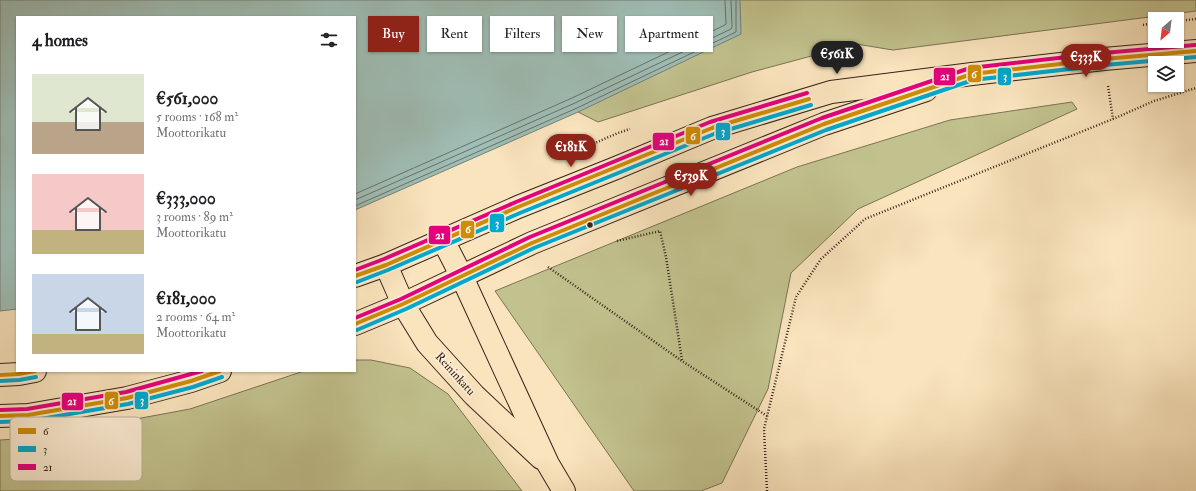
<!DOCTYPE html>
<html lang="en">
<head>
<meta charset="utf-8">
<style>
  :root { --surface:#fff; --page:#f2f2f2; --text:#202124; --muted:#757577; --accent:#8f2418 }
  body { margin:0; font-family:"IM FELL Double Pica",serif; background:var(--page); color:var(--text); height:100vh; display:flex; flex-direction:column; font-size:15px; white-space:nowrap }
  * { box-sizing:border-box; margin:0 }
  p { font-size:13px; color:var(--muted) }
  .icon { flex:none; width:22px; height:22px; fill:none; stroke:currentColor; stroke-width:2; stroke-linecap:round; stroke-linejoin:round }
  .map { position:relative; flex:1; overflow:hidden }
  .drawer { position:absolute; left:16px; top:16px; width:340px; height:356px; display:flex; flex-direction:column; background:var(--surface); border-radius:0px; box-shadow:0 1px 3px #0004 }
  .drawer>* { flex:none }
  .top-card { position:absolute; left:368px; top:16px; width:380px; height:36px; display:flex; gap:8px }
  .needle { width:26px; rotate:208deg }
  .buttons { position:absolute; left:1148px; top:12px; display:grid; gap:8px }
  .buttons a { display:grid; place-items:center; width:36px; height:36px; border-radius:0px; background:var(--surface); box-shadow:0 1px 3px #0004; font-size:20px }
  .price { position:absolute; translate:-50% -34px; padding:0 9px; border-radius:14px; background:var(--accent); color:#fff; font-size:13px; line-height:26px; filter:drop-shadow(0 1px 2px #0008) }
  .price::after { content:''; position:absolute; left:50%; top:24px; width:12px; height:9px; margin-left:-6px; background:inherit; clip-path:polygon(0 0,100% 0,50% 100%) }
  .price.current { background:#222; color:#fff }
  ul { padding:0; list-style:none }
  li { display:flex; align-items:center; gap:12px; height:100px; padding:0 16px }
  li span { display:grid; place-items:center; flex:none; width:112px; height:80px; border-radius:0px; color:#555 }
  li>.icon { margin-inline-start:auto }
  span .icon { width:48px; height:48px; fill:#fffc; stroke-width:1 }
  li b { font-size:17px }
  h2 { display:flex; justify-content:space-between; align-items:center; height:48px; padding:0 16px; font-size:17px }
  .chip { padding:0 14px; border-radius:0px; background:var(--surface); box-shadow:0 1px 3px #0004; font-size:14px; line-height:36px }
  .chip.current { background:var(--accent); color:#fff }
  .map>svg:first-child { display:block }
  .green { fill:#c2c28e; stroke:#7b7356 }
  .water { fill:#9fbeb6; stroke:#748079 }
  .lines { fill:none; stroke-linecap:round; stroke-linejoin:round }
  .shore { stroke:#6a716a; stroke-width:1 }
  .major-casing { stroke:#34241d; stroke-width:24 }
  .path { stroke:#34241d; stroke-width:2.5; stroke-dasharray:1 2; stroke-linecap:butt }
  .major { stroke:#fae4bd; stroke-width:22 }
  .bus-1-casing { stroke:#fcedd4; stroke-width:7 }
  .bus-2-casing { stroke:#fcedd4; stroke-width:7 }
  .bus-3-casing { stroke:#fcedd4; stroke-width:7 }
  .bus-1 { stroke:#d08c06; stroke-width:4 }
  .bus-2 { stroke:#00a9ce; stroke-width:4 }
  .bus-3 { stroke:#e5007d; stroke-width:4 }
  .bus-dot { fill:#34241d; stroke:#fcedd4; stroke-width:1.5 }
  .labels { text-anchor:middle; dominant-baseline:central; stroke-width:3.5; stroke-linejoin:round; paint-order:stroke }
  .street-label { font-size:12px; fill:#34241d; stroke:#fcedd4 }
  .key { fill:#fcedd4; stroke:#c0b19d; stroke-width:1 }
  .key-label { font-size:11px; fill:#34241d }
  .line-badge { stroke:#fcedd4; stroke-width:1.5 }
  .badge-label { font-size:11px; text-anchor:middle; font-weight:bold; fill:#fff }
</style>
</head>
<body>
<div class="map">
<svg width="1196" height="491" viewBox="0 0 1196 491">
  <rect width="100%" height="100%" fill="#fae4bd"/>
  <filter id="stains"><feTurbulence type="fractalNoise" baseFrequency=".005" numOctaves="4"/><feColorMatrix values="0 0 0 0 .2 0 0 0 0 .09 0 0 0 0 .02 0 0 0 .5 -.17"/></filter>
  <radialGradient id="worn" r=".72"><stop offset=".6" stop-color="#630" stop-opacity="0"/><stop offset="1" stop-color="#630" stop-opacity=".3"/></radialGradient>
  <g class="green">
    <path d="M507,0H1196V11L893,50L856,44L752,72L598,122L578,112Z"/>
    <path d="M1072,102L1077,109L858,209L791,273L768,389L722,483L701,491H634L495,291L797,167L950,120Z"/>
    <path d="M355,360H371L410,368L448,394L522,491H0V440L33,438L190,409L304,371H355Z"/>
  </g>
  <path class="water" d="M0,0H740L741,34L578,112L355,210V17H17V309L0,311Z"/>
  <g class="lines">
    <g class="shore">
      <path d="M355,194L572,98L725,25L726,24L725,0"/>
      <path d="M355,200L575,103L731,29L732,27L731,0"/>
      <path d="M355,206L577,108L736,32V0"/>
    </g>
    <defs>
      <g id="major">
        <path d="M443,240L462,277L548,464L564,491"/>
        <path d="M386,265L403,304L427,343L474,395L541,458"/>
        <path d="M355,276L386,265L518,207L616,168L712,128L831,92L972,74L1104,59L1196,51"/>
        <path d="M355,324L403,304L532,243L824,124L926,90"/>
        <path d="M0,375L19,374L35,371"/>
        <path d="M0,416L28,415L127,398L191,381L220,371"/>
      </g>
    </defs>
    <use href="#major" class="major-casing"/>
    <g class="path">
      <path d="M1177,21L1196,19"/>
      <path d="M1143,25L1155,23"/>
      <path d="M1108,86L1113,119"/>
      <path d="M588,146L618,133L630,129"/>
      <path d="M617,241L660,231L666,257L682,360"/>
      <path d="M548,267L682,361L767,416"/>
      <path d="M767,491L764,429L796,297L821,259L865,219L1113,119L1154,101L1196,88"/>
    </g>
    <use href="#major" class="major"/>
    <defs>
      <g id="bus-1">
        <path d="M355,276L386,265L518,207L712,128L809,99"/>
        <path d="M355,324L403,304L532,243L824,124L972,74L1104,59L1196,51"/>
        <path d="M0,375L19,374L35,371"/>
        <path d="M0,416L28,415L127,398L191,381L220,371"/>
      </g>
      <g id="bus-2">
        <path d="M357,282L388,270L520,213L714,134L811,105"/>
        <path d="M357,330L406,309L534,248L826,130L973,80L1105,65L1196,57"/>
        <path d="M0,381L19,380L36,377"/>
        <path d="M0,422L29,421L128,404L193,387L222,377"/>
      </g>
      <g id="bus-3">
        <path d="M355,270L384,259L516,202L710,122L807,93"/>
        <path d="M355,318L401,299L530,237L822,118L970,68L1103,53L1195,45"/>
        <path d="M0,410L27,409L126,392L202,371"/>
      </g>
    </defs>
    <use href="#bus-1" class="bus-1-casing"/>
    <use href="#bus-2" class="bus-2-casing"/>
    <use href="#bus-3" class="bus-3-casing"/>
    <use href="#bus-1" class="bus-1"/>
    <use href="#bus-2" class="bus-2"/>
    <use href="#bus-3" class="bus-3"/>
  </g>
  <circle class="bus-dot" cx="590" cy="225" r="3.5"/>
  <g class="labels">
    <g class="street-label">
      <text transform="translate(455 374) rotate(48)">Reininkatu</text>
    </g>
  </g>
  <rect x="10" y="417" width="132" height="64" rx="6" class="key"/>
  <rect x="18" y="428" width="18" height="6" fill="#d08c06"/>
  <rect x="18" y="446" width="18" height="6" fill="#00a9ce"/>
  <rect x="18" y="464" width="18" height="6" fill="#e5007d"/>
  <g class="key-label">
    <text x="43" y="435">6</text>
    <text x="43" y="453">3</text>
    <text x="43" y="471">21</text>
  </g>
  <g class="line-badge">
    <rect x="967" y="64" width="15" height="19" rx="4" fill="#d08c06"/>
    <rect x="997" y="67" width="15" height="19" rx="4" fill="#00a9ce"/>
    <rect x="933" y="67" width="23" height="19" rx="4" fill="#e5007d"/>
    <rect x="715" y="122" width="16" height="19" rx="4" fill="#00a9ce"/>
    <rect x="685" y="126" width="16" height="19" rx="4" fill="#d08c06"/>
    <rect x="652" y="132" width="23" height="19" rx="4" fill="#e5007d"/>
    <rect x="489" y="213" width="16" height="20" rx="4" fill="#00a9ce"/>
    <rect x="460" y="220" width="15" height="19" rx="4" fill="#d08c06"/>
    <rect x="428" y="225" width="23" height="20" rx="4" fill="#e5007d"/>
    <rect x="134" y="391" width="15" height="19" rx="4" fill="#00a9ce"/>
    <rect x="104" y="391" width="15" height="19" rx="4" fill="#d08c06"/>
    <rect x="61" y="392" width="23" height="19" rx="4" fill="#e5007d"/>
  </g>
  <g class="badge-label">
    <text x="974" y="78">6</text>
    <text x="1005" y="80">3</text>
    <text x="945" y="80">21</text>
    <text x="723" y="135">3</text>
    <text x="693" y="140">6</text>
    <text x="664" y="145">21</text>
    <text x="497" y="227">3</text>
    <text x="468" y="233">6</text>
    <text x="440" y="239">21</text>
    <text x="142" y="404">3</text>
    <text x="111" y="405">6</text>
    <text x="72" y="405">21</text>
  </g>
  <rect width="100%" height="100%" filter="url(#stains)"/>
  <rect width="100%" height="100%" fill="url(#worn)"/>
</svg>
<div class="buttons">
<a><svg class="needle" viewBox="-14 -14 28 28"><path d="M0-13l5 13h-10z" fill="#e53935"/><path d="M0 13l5-13h-10z" fill="#757577"/></svg></a>
<a><svg class="icon" aria-label="layers" viewBox="0 0 24 24"><path d="M12 4l9 5-9 5-9-5zM3 14l9 5 9-5"/></svg></a>
</div>
<b class="price current" style="left:837px;top:75px">€561K</b>
<b class="price" style="left:1086px;top:78px">€333K</b>
<b class="price" style="left:571px;top:168px">€181K</b>
<b class="price" style="left:691px;top:197px">€539K</b>
<div class="top-card">
<a class="chip current">Buy</a>
<a class="chip">Rent</a>
<a class="chip">Filters</a>
<a class="chip">New</a>
<a class="chip">Apartment</a>
</div>
<section class="drawer">
<h2>4 homes<svg class="icon" aria-label="filters" viewBox="0 0 24 24"><path d="M4 7h16M4 17h16"/><circle cx="9" cy="7" r="2"/><circle cx="15" cy="17" r="2"/></svg></h2>
<ul>
<li><span style="background:linear-gradient(#dfe7d0 60%,#b9a48a 0)"><svg class="icon" aria-label="home" viewBox="0 0 24 24"><path d="M3 11l9-7 9 7M6 9v11h12V9"/></svg></span><div><b>€561,000</b><p>5 rooms · 168 m²</p><p>Moottorikatu</p></div></li>
<li><span style="background:linear-gradient(#f6c9c9 70%,#c2b280 0)"><svg class="icon" aria-label="home" viewBox="0 0 24 24"><path d="M3 11l9-7 9 7M6 9v11h12V9"/></svg></span><div><b>€333,000</b><p>3 rooms · 89 m²</p><p>Moottorikatu</p></div></li>
<li><span style="background:linear-gradient(#c9d6e8 75%,#c2b280 0)"><svg class="icon" aria-label="home" viewBox="0 0 24 24"><path d="M3 11l9-7 9 7M6 9v11h12V9"/></svg></span><div><b>€181,000</b><p>2 rooms · 64 m²</p><p>Moottorikatu</p></div></li>
</ul>
</section>
</div>
</body>
</html>
